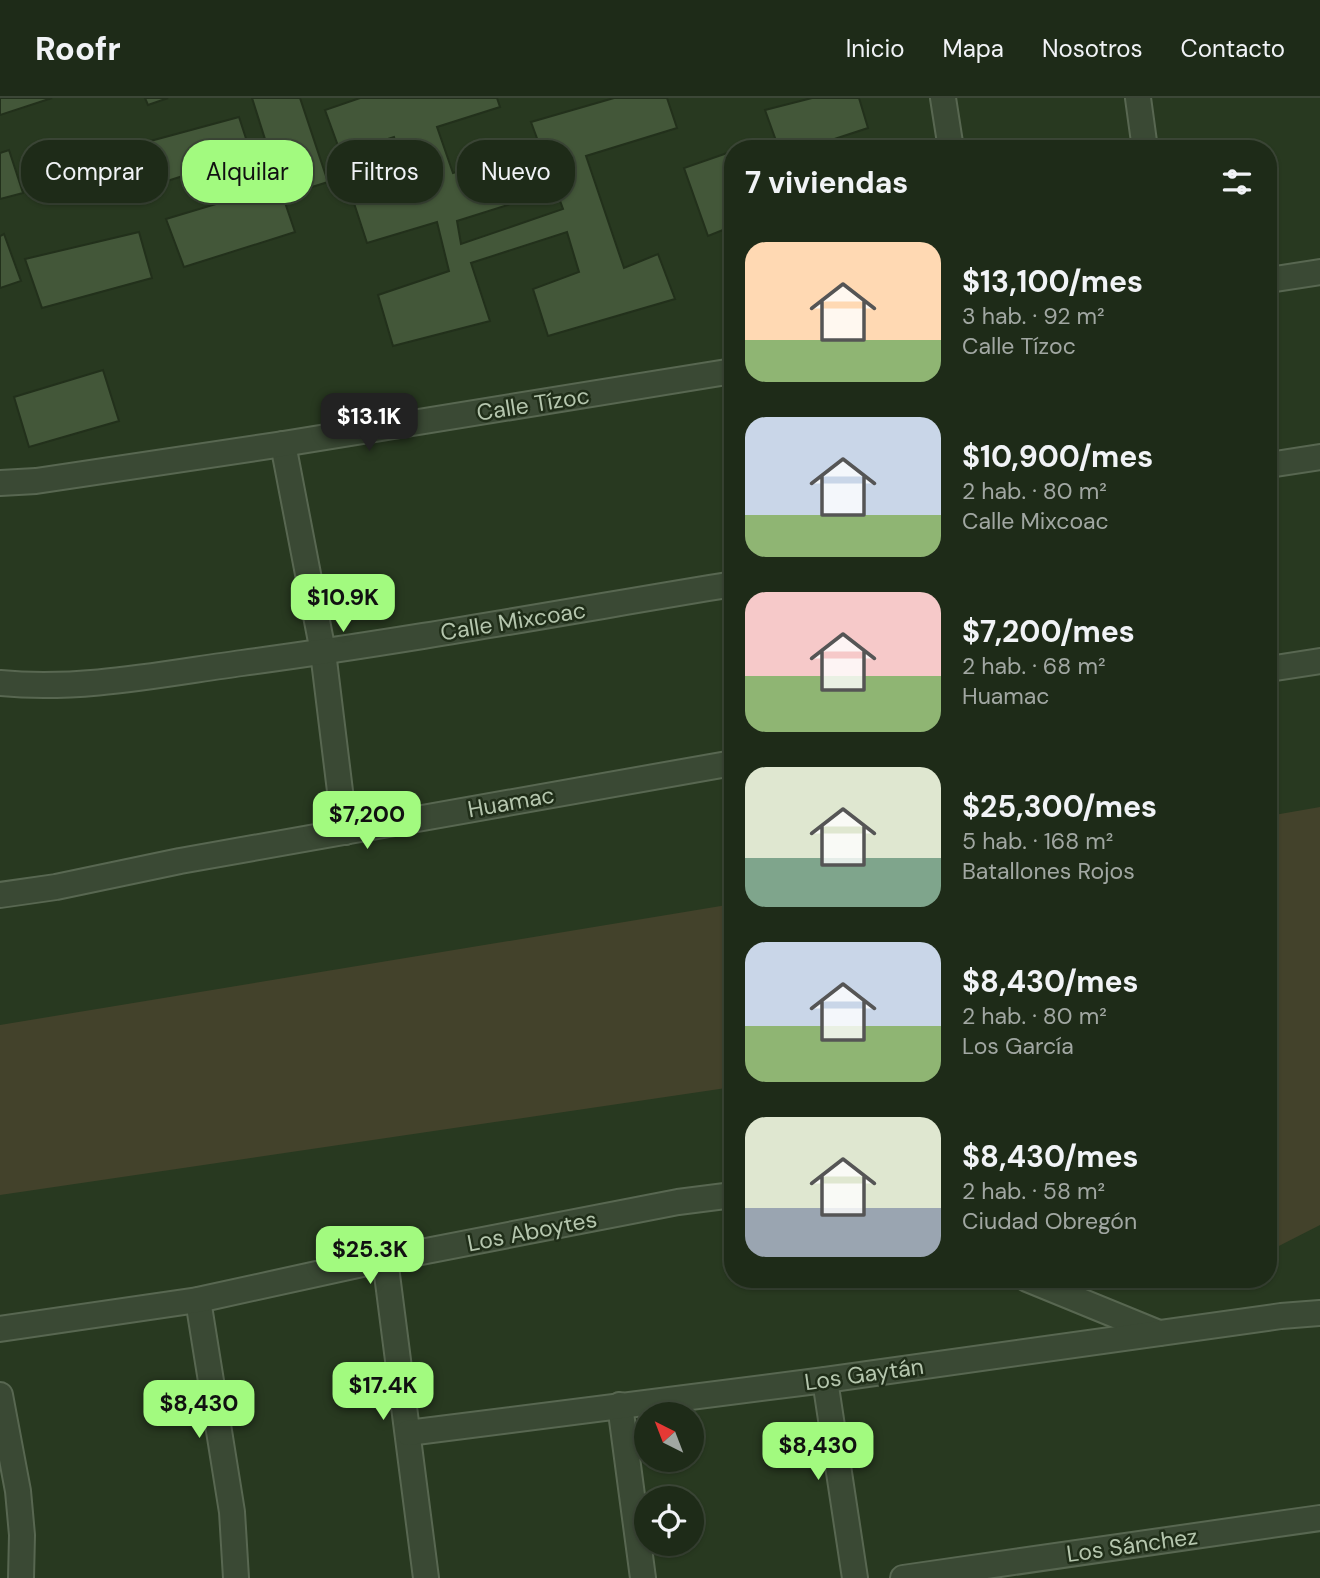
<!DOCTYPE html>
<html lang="es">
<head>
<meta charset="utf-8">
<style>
  :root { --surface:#1e2b18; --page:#263321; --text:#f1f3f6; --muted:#a1a7a2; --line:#3c4737; --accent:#a2fa7f }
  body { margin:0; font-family:"DM Sans",sans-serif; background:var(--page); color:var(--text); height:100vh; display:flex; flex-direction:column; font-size:26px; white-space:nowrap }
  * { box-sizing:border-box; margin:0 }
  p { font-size:23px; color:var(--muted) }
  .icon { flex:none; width:38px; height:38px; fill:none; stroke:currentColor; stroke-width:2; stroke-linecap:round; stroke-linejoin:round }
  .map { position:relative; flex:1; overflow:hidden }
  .panel { position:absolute; left:724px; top:42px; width:553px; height:1148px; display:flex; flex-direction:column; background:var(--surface); border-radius:28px; box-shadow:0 2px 5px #0004,0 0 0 2px var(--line) }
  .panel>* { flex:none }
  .banner { position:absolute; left:21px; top:42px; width:598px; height:63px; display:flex; gap:14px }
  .needle { width:46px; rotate:318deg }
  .fabs { position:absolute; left:634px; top:1304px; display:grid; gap:14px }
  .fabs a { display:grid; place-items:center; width:70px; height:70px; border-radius:50%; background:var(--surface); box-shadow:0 2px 5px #0004,0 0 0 2px var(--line); font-size:35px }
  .price { position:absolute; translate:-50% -60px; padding:0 16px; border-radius:14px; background:var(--accent); color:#111; font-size:23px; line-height:46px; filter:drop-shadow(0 2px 4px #0008) }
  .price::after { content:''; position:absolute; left:50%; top:42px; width:21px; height:16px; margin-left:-10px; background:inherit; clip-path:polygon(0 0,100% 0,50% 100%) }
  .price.selected { background:#222; color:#fff }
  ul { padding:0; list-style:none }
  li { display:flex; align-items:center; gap:21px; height:175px; padding:0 21px }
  li span { display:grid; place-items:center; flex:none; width:196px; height:140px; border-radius:21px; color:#555 }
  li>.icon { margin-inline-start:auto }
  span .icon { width:84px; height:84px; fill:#fffc; stroke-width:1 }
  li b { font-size:30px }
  h2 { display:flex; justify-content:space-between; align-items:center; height:84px; padding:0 21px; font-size:30px }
  .pill { padding:0 24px; border-radius:28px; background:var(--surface); box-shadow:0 2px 5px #0004,0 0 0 2px var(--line); font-size:24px; line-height:63px }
  .pill.selected { background:var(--accent); color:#111 }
  header { display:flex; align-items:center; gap:42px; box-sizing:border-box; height:98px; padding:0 35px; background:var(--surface); border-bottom:2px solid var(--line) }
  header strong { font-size:33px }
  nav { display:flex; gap:38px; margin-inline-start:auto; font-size:24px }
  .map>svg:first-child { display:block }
  .green { fill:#43422b }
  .building { fill:#435739; stroke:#22301b; stroke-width:2 }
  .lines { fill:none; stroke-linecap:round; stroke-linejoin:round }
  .street-casing { stroke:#586751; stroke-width:28 }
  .street { stroke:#3a4934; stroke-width:24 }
  .labels { text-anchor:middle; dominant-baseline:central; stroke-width:5; stroke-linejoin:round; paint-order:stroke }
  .street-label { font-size:23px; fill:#b5c6ae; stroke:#202e19 }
</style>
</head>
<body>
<header>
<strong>Roofr</strong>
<nav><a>Inicio</a><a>Mapa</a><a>Nosotros</a><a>Contacto</a></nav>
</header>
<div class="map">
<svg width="1320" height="1480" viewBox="0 0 1320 1480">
  <rect width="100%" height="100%" fill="#283920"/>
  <g class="green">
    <path d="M1320,709V1127L1269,1153V718Z"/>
    <path d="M733,806V989L0,1097V927Z"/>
  </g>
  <g class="building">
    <path d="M0,0H52L0,17Z"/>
    <path d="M145,0H168L148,7Z"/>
    <path d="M252,0H300L328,84L283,98Z"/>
    <path d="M360,0H497L500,9L437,29L453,75L506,58L520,103L457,123L461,146L563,111L531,24L614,0H667L677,30L586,58L624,170L658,156L675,201L548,238L533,191L579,174L567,134L471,165L490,223L393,248L378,197L449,173L437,124L367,145L353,102L407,84L394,39L341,56L325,12Z"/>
    <path d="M812,0H859L868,30L804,51H779L765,12Z"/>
    <path d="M239,19L251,56L158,86L143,45Z"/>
    <path d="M9,52L23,95L0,101V55Z"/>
    <path d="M733,53V128L708,138L684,70Z"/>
    <path d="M279,87L295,134L184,169L166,121Z"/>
    <path d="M139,134L152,180L42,210L25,161Z"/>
    <path d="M4,136L21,183L0,190V138Z"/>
    <path d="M103,272L119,323L29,349L14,299Z"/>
  </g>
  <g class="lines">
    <defs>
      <g id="street">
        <path d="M943,0L951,51"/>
        <path d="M1138,0L1145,51"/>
        <path d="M1269,182L1320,174"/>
        <path d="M283,346L323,554L345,734"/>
        <path d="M1269,367L1320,359"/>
        <path d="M0,385L36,383L283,346L733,273"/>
        <path d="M1269,571L1320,563"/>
        <path d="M0,585C81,593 162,576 242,565C406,543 570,513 733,486"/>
        <path d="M0,797L56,789L180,763L733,665"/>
        <path d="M385,1161L426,1480"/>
        <path d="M1027,1181L1159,1235"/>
        <path d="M198,1202L232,1414L236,1480"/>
        <path d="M0,1231L198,1202L385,1161L678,1104L733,1097"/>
        <path d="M825,1282L855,1480"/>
        <path d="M0,1297L18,1393L22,1437L21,1480"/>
        <path d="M620,1307L643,1480"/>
        <path d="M408,1335L825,1282L1281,1218L1320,1215"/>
        <path d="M903,1480L1320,1420"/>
      </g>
    </defs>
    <use href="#street" class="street-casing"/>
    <use href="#street" class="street"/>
  </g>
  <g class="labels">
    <g class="street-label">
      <text transform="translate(533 306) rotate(-9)">Calle Tízoc</text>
      <text transform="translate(513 523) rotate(-9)">Calle Mixcoac</text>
      <text transform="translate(511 704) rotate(-10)">Huamac</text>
      <text transform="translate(532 1133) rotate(-11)">Los Aboytes</text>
      <text transform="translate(864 1276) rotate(-8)">Los Gaytán</text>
      <text transform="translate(1132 1447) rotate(-8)">Los Sánchez</text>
    </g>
  </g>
</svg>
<div class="fabs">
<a><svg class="needle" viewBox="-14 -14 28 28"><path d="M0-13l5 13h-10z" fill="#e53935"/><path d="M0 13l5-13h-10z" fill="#a1a7a2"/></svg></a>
<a><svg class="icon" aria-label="locate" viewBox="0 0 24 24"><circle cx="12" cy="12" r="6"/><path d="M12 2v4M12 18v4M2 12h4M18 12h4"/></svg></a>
</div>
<b class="price selected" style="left:369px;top:355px">$13.1K</b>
<b class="price" style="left:343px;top:536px">$10.9K</b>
<b class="price" style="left:367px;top:753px">$7,200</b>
<b class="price" style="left:370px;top:1188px">$25.3K</b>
<b class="price" style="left:383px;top:1324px">$17.4K</b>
<b class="price" style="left:199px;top:1342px">$8,430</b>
<b class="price" style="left:818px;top:1384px">$8,430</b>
<div class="banner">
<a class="pill">Comprar</a>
<a class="pill selected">Alquilar</a>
<a class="pill">Filtros</a>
<a class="pill">Nuevo</a>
</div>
<section class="panel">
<h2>7 viviendas<svg class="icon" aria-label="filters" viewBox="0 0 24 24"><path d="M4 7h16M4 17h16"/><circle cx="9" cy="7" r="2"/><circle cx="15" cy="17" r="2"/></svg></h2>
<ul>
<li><span style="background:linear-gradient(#ffd9b3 70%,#8fb573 0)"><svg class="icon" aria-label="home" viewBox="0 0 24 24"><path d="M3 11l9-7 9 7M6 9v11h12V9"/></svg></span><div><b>$13,100/mes</b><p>3 hab. · 92 m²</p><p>Calle Tízoc</p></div></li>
<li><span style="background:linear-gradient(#c9d6e8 70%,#8fb573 0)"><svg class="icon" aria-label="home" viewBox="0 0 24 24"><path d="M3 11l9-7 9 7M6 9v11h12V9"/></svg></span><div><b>$10,900/mes</b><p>2 hab. · 80 m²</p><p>Calle Mixcoac</p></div></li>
<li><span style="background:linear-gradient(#f6c9c9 60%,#8fb573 0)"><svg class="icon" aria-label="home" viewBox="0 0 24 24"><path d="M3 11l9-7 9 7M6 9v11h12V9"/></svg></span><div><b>$7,200/mes</b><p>2 hab. · 68 m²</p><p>Huamac</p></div></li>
<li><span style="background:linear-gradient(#dfe7d0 65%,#7fa58c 0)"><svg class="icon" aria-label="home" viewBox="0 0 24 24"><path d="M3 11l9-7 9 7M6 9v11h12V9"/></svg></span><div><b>$25,300/mes</b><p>5 hab. · 168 m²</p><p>Batallones Rojos</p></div></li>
<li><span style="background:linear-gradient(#c9d6e8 60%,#8fb573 0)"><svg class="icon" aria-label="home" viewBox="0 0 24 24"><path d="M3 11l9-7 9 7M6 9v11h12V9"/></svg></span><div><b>$8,430/mes</b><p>2 hab. · 80 m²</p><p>Los García</p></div></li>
<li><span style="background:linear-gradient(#dfe7d0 65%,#9aa5b1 0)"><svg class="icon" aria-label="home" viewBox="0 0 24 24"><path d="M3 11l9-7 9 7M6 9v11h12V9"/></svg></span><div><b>$8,430/mes</b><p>2 hab. · 58 m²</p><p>Ciudad Obregón</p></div></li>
</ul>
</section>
</div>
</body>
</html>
